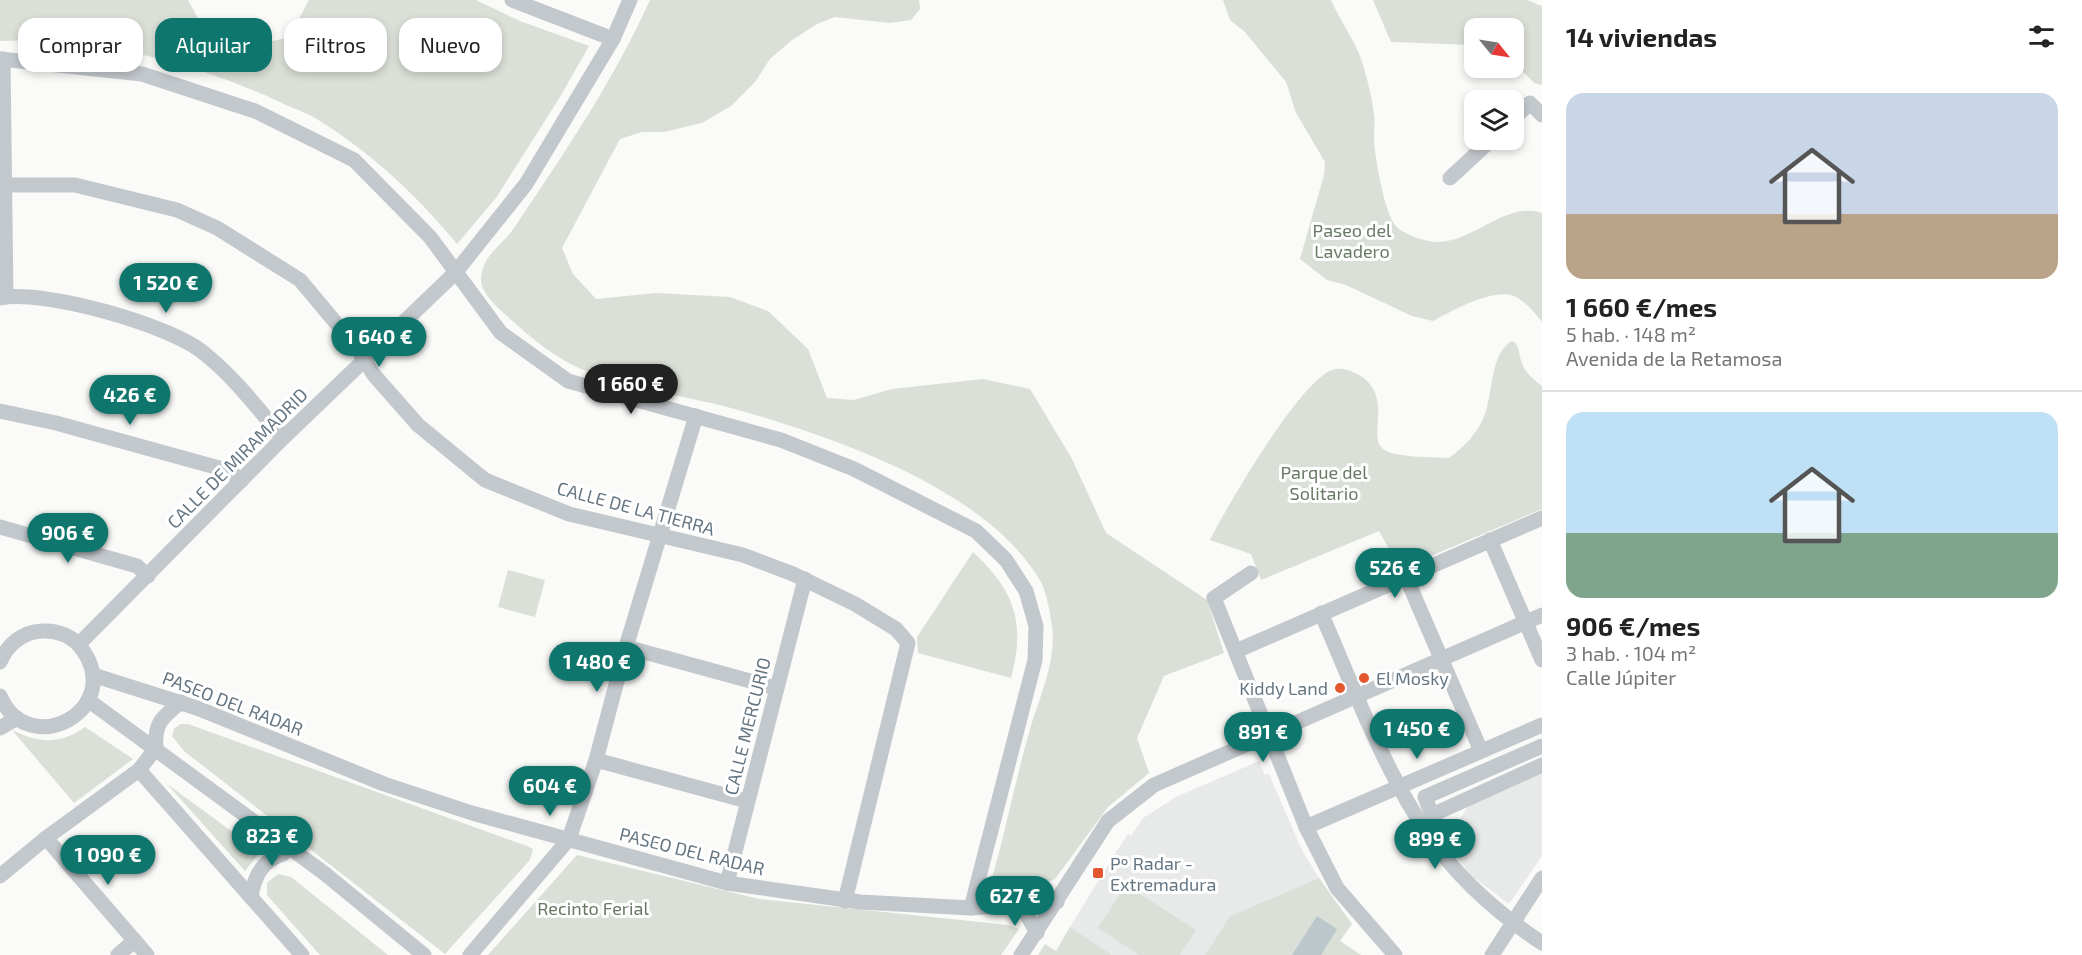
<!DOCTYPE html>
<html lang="es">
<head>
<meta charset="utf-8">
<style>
  :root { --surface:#fff; --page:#f6f6f6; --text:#222; --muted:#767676; --line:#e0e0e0; --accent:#0f766e }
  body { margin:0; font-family:"Exo 2",sans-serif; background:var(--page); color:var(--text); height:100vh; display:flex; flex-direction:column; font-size:22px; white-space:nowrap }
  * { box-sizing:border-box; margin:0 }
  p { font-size:20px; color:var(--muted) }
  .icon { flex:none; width:33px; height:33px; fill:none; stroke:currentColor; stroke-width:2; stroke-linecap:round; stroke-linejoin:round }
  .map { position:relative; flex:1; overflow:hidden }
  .details { display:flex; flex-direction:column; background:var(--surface); width:540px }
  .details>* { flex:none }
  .top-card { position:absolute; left:18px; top:18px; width:570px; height:54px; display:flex; gap:12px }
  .needle { width:39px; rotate:120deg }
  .fabs { position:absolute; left:1464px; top:18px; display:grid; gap:12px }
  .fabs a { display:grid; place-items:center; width:60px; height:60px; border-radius:12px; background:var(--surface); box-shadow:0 3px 9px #0003; font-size:30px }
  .price { position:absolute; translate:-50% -51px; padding:0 14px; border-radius:21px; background:var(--accent); color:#fff; font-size:20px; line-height:39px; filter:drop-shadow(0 2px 3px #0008) }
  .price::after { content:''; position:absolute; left:50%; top:36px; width:18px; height:14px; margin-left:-9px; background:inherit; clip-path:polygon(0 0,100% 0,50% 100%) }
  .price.selected { background:#222; color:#fff }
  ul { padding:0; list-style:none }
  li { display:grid; align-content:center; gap:12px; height:318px; padding:0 24px }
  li+li { border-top:2px solid var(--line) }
  li span { display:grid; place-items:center; height:186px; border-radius:18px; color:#555 }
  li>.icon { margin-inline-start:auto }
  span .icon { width:108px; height:108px; fill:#fffc; stroke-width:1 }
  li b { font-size:26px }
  h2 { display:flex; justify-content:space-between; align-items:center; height:72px; padding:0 24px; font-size:26px }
  .tag { padding:0 21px; border-radius:18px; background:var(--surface); box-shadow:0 3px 9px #0003; font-size:21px; line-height:54px }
  .tag.selected { background:var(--accent); color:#fff }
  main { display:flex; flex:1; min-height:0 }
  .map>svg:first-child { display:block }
  .built { fill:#e8e9e9 }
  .green { fill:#dadfd7 }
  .water { fill:#bbc7cb }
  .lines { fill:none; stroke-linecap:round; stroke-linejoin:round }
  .minor { stroke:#c3c8cc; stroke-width:15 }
  .poi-dot { fill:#e4572e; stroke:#fff; stroke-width:2 }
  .labels { text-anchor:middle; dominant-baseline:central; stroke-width:6; stroke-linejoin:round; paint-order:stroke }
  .park-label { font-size:18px; fill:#687a64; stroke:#fff }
  .street-label { font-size:18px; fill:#657683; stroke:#fff }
  .poi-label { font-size:18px; fill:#657683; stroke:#fff; text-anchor:start }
</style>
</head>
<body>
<main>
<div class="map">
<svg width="1542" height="955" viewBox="0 0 1542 955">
  <rect width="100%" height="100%" fill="#fafaf8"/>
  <g class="built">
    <path d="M1259,761L1265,775L1269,774L1302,850L1319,878L1230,916L1205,955H1112L1070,927L1116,852L1128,834L1131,836L1143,818L1176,797Z"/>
    <path d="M1542,772V856L1509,904L1473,877L1445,843L1469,805Z"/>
  </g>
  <g class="green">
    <path d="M0,0H188L205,31L237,50L289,37L309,0H476L520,21L589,46L560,97L496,198L457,244C418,197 375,156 323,123C312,115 298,110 286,105C201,64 95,36 0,41Z"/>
    <path d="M650,0H919L920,9L911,20L890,23L835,17L817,24L792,40L770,59L755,82L731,106L702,123L664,132H642L620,139L562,248L573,274L596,299L656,293L730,297L768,311L808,349L827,398L854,400L892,389L983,379L1030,389L1072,459L1106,533L1207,600L1224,653L1164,676L1137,738L1149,773L1108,807L1055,879L1034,887L994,884L992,878C1006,830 1015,781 1029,733C1038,700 1057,662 1052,626C1050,613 1047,594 1041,582C987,488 831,436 731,408C683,395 633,390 586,371C556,359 531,338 507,316C498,308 481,293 481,280C482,255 500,248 514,228C563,155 614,80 650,0Z"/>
    <path d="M1223,0H1331C1340,21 1357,43 1363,65C1368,81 1372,98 1374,115C1375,124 1374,133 1374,142C1376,161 1384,213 1396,226C1404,235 1427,242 1438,242C1474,242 1506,201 1542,213V322C1535,313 1525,301 1514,296C1492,288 1452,311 1433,321L1412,316L1346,285L1327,280L1300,259L1324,175L1325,162L1296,113L1286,82L1245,32L1230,20Z"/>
    <path d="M1373,0H1527L1542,6V85L1534,83L1514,62V28H1474V45L1391,42Z"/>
    <path d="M1512,341C1521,346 1518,354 1522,363C1525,373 1534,380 1542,386V509L1400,569L1379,531L1261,580L1251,554L1210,540C1227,506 1300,381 1332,370C1342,366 1358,373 1366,380C1390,403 1369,435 1382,448C1391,458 1435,457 1449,458C1465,446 1478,433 1485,414C1493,393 1490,353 1512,341Z"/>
    <path d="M973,552C1014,590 1026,622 1011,678L918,653L917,637Z"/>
    <path d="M508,570L545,580L535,617L498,607Z"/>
    <path d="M180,724H188L527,846L533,849L530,860L445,954L184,751L172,736L174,729Z"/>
    <path d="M85,727L133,759L74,803L12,730C38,743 60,745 85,727Z"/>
    <path d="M167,784L260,852L245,871Z"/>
    <path d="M577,855L759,899L1008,925L1019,929L1001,955H488Z"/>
    <path d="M278,874L291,877L388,955H320L267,895V883Z"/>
    <path d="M1319,878L1352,924L1340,941L1361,955H1205L1230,916Z"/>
    <path d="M1126,885L1196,930L1180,955H1139L1098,928Z"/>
    <path d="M1070,927L1112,955H1038L1045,944L1056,951Z"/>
  </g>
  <path class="water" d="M1317,916L1337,929L1321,955H1292Z"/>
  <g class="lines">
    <g class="minor">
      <path d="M512,0L613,39"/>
      <path d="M0,59L142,74L255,111L354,160L430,237L501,333L568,381L781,440L854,469L976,531L1006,560L1026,591L1036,626L1035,660L971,908"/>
      <path d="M3,59L6,297"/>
      <path d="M1514,118L1530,103L1542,115"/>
      <path d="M1450,178L1491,140"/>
      <path d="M0,185H75L177,210L217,228L300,280L356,347L374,375L418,425L485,480L569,514L743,555L793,574L855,604L896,629L908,643L845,901"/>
      <path d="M0,298C43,289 172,325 205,354C235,378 258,409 283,438"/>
      <path d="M0,411L56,423L230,471L241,481"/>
      <path d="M0,527L137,566L148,576"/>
      <path d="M1490,540L1542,660"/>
      <path d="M1251,573L1214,598L1306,827L1337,888L1395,955"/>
      <path d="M1406,577L1481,751"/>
      <path d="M1321,613C1354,688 1383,769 1429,836C1458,878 1500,915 1542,943"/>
      <path d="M79,644L283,438L455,273L526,184L613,39L630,0"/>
      <path d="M626,647L776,688"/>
      <path d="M1236,651L1542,518"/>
      <path d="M0,662C7,645 22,632 42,631C57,630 73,636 82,649C126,710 28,762 0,696"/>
      <path d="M93,675L197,708L384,784L472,813L727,883L860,902L971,908L1057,902"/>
      <path d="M88,700L324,873L424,955"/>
      <path d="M0,728L17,718"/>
      <path d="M1542,746L1425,797L1432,815L1542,765"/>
      <path d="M156,748C154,723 162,717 181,702"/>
      <path d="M596,760L747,801"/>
      <path d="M139,770L302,955"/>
      <path d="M1306,827L1542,725"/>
      <path d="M46,838L147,955"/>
      <path d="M0,876L46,838L139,770L156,748"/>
      <path d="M727,883L805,579"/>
      <path d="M251,897C254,877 262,860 283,854"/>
      <path d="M1022,906L1037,933"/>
      <path d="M118,955L134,941"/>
      <path d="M470,955L569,839L596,760L626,647L696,416"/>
      <path d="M1021,955L1108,821L1154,785L1542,615"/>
      <path d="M1492,955L1542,878"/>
    </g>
  </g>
  <g class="poi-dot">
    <circle cx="1364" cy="678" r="6"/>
    <circle cx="1340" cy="688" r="6"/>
    <rect x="1092" y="867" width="12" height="12" rx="3"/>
  </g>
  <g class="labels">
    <g class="park-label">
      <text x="1352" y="230">Paseo del<tspan x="1352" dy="21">Lavadero</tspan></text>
      <text x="1324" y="472">Parque del<tspan x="1324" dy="21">Solitario</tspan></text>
      <text x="593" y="908">Recinto Ferial</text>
    </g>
    <g class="street-label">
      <text transform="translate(237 458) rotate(-45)">CALLE DE MIRAMADRID</text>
      <text transform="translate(636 508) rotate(15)">CALLE DE LA TIERRA</text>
      <text transform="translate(233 703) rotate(21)">PASEO DEL RADAR</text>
      <text transform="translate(747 726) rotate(-76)">CALLE MERCURIO</text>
      <text transform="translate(692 851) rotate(14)">PASEO DEL RADAR</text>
    </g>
    <g class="poi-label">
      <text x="1376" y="678">El Mosky</text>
      <text x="1328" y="688" text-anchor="end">Kiddy Land</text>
      <text x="1110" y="863">Pº Radar -<tspan x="1110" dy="21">Extremadura</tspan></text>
    </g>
  </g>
</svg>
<div class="fabs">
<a><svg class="needle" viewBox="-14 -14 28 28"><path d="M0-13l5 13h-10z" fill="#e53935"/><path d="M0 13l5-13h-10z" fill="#767676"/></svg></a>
<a><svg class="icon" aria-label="layers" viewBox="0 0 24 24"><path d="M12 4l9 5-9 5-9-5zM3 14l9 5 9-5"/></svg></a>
</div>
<b class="price" style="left:166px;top:314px">1 520 €</b>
<b class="price" style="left:379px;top:368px">1 640 €</b>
<b class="price selected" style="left:631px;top:415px">1 660 €</b>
<b class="price" style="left:130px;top:426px">426 €</b>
<b class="price" style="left:68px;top:564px">906 €</b>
<b class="price" style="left:1395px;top:599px">526 €</b>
<b class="price" style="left:597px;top:693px">1 480 €</b>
<b class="price" style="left:1417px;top:760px">1 450 €</b>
<b class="price" style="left:1263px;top:763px">891 €</b>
<b class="price" style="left:550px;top:817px">604 €</b>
<b class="price" style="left:272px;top:867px">823 €</b>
<b class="price" style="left:1435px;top:870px">899 €</b>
<b class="price" style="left:108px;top:886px">1 090 €</b>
<b class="price" style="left:1015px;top:927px">627 €</b>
<div class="top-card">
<a class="tag">Comprar</a>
<a class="tag selected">Alquilar</a>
<a class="tag">Filtros</a>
<a class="tag">Nuevo</a>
</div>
</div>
<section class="details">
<h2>14 viviendas<svg class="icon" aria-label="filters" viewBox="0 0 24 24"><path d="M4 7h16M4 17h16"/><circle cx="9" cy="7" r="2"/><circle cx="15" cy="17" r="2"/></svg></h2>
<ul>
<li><span style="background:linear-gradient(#c9d6e8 65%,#b9a48a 0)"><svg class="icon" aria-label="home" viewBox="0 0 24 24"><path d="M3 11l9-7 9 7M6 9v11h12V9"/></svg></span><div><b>1 660 €/mes</b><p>5 hab. · 148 m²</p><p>Avenida de la Retamosa</p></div></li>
<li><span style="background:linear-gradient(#bfe0f5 65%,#7fa58c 0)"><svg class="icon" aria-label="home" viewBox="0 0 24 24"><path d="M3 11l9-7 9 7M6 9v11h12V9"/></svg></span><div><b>906 €/mes</b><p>3 hab. · 104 m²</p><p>Calle Júpiter</p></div></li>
</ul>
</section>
</main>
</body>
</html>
